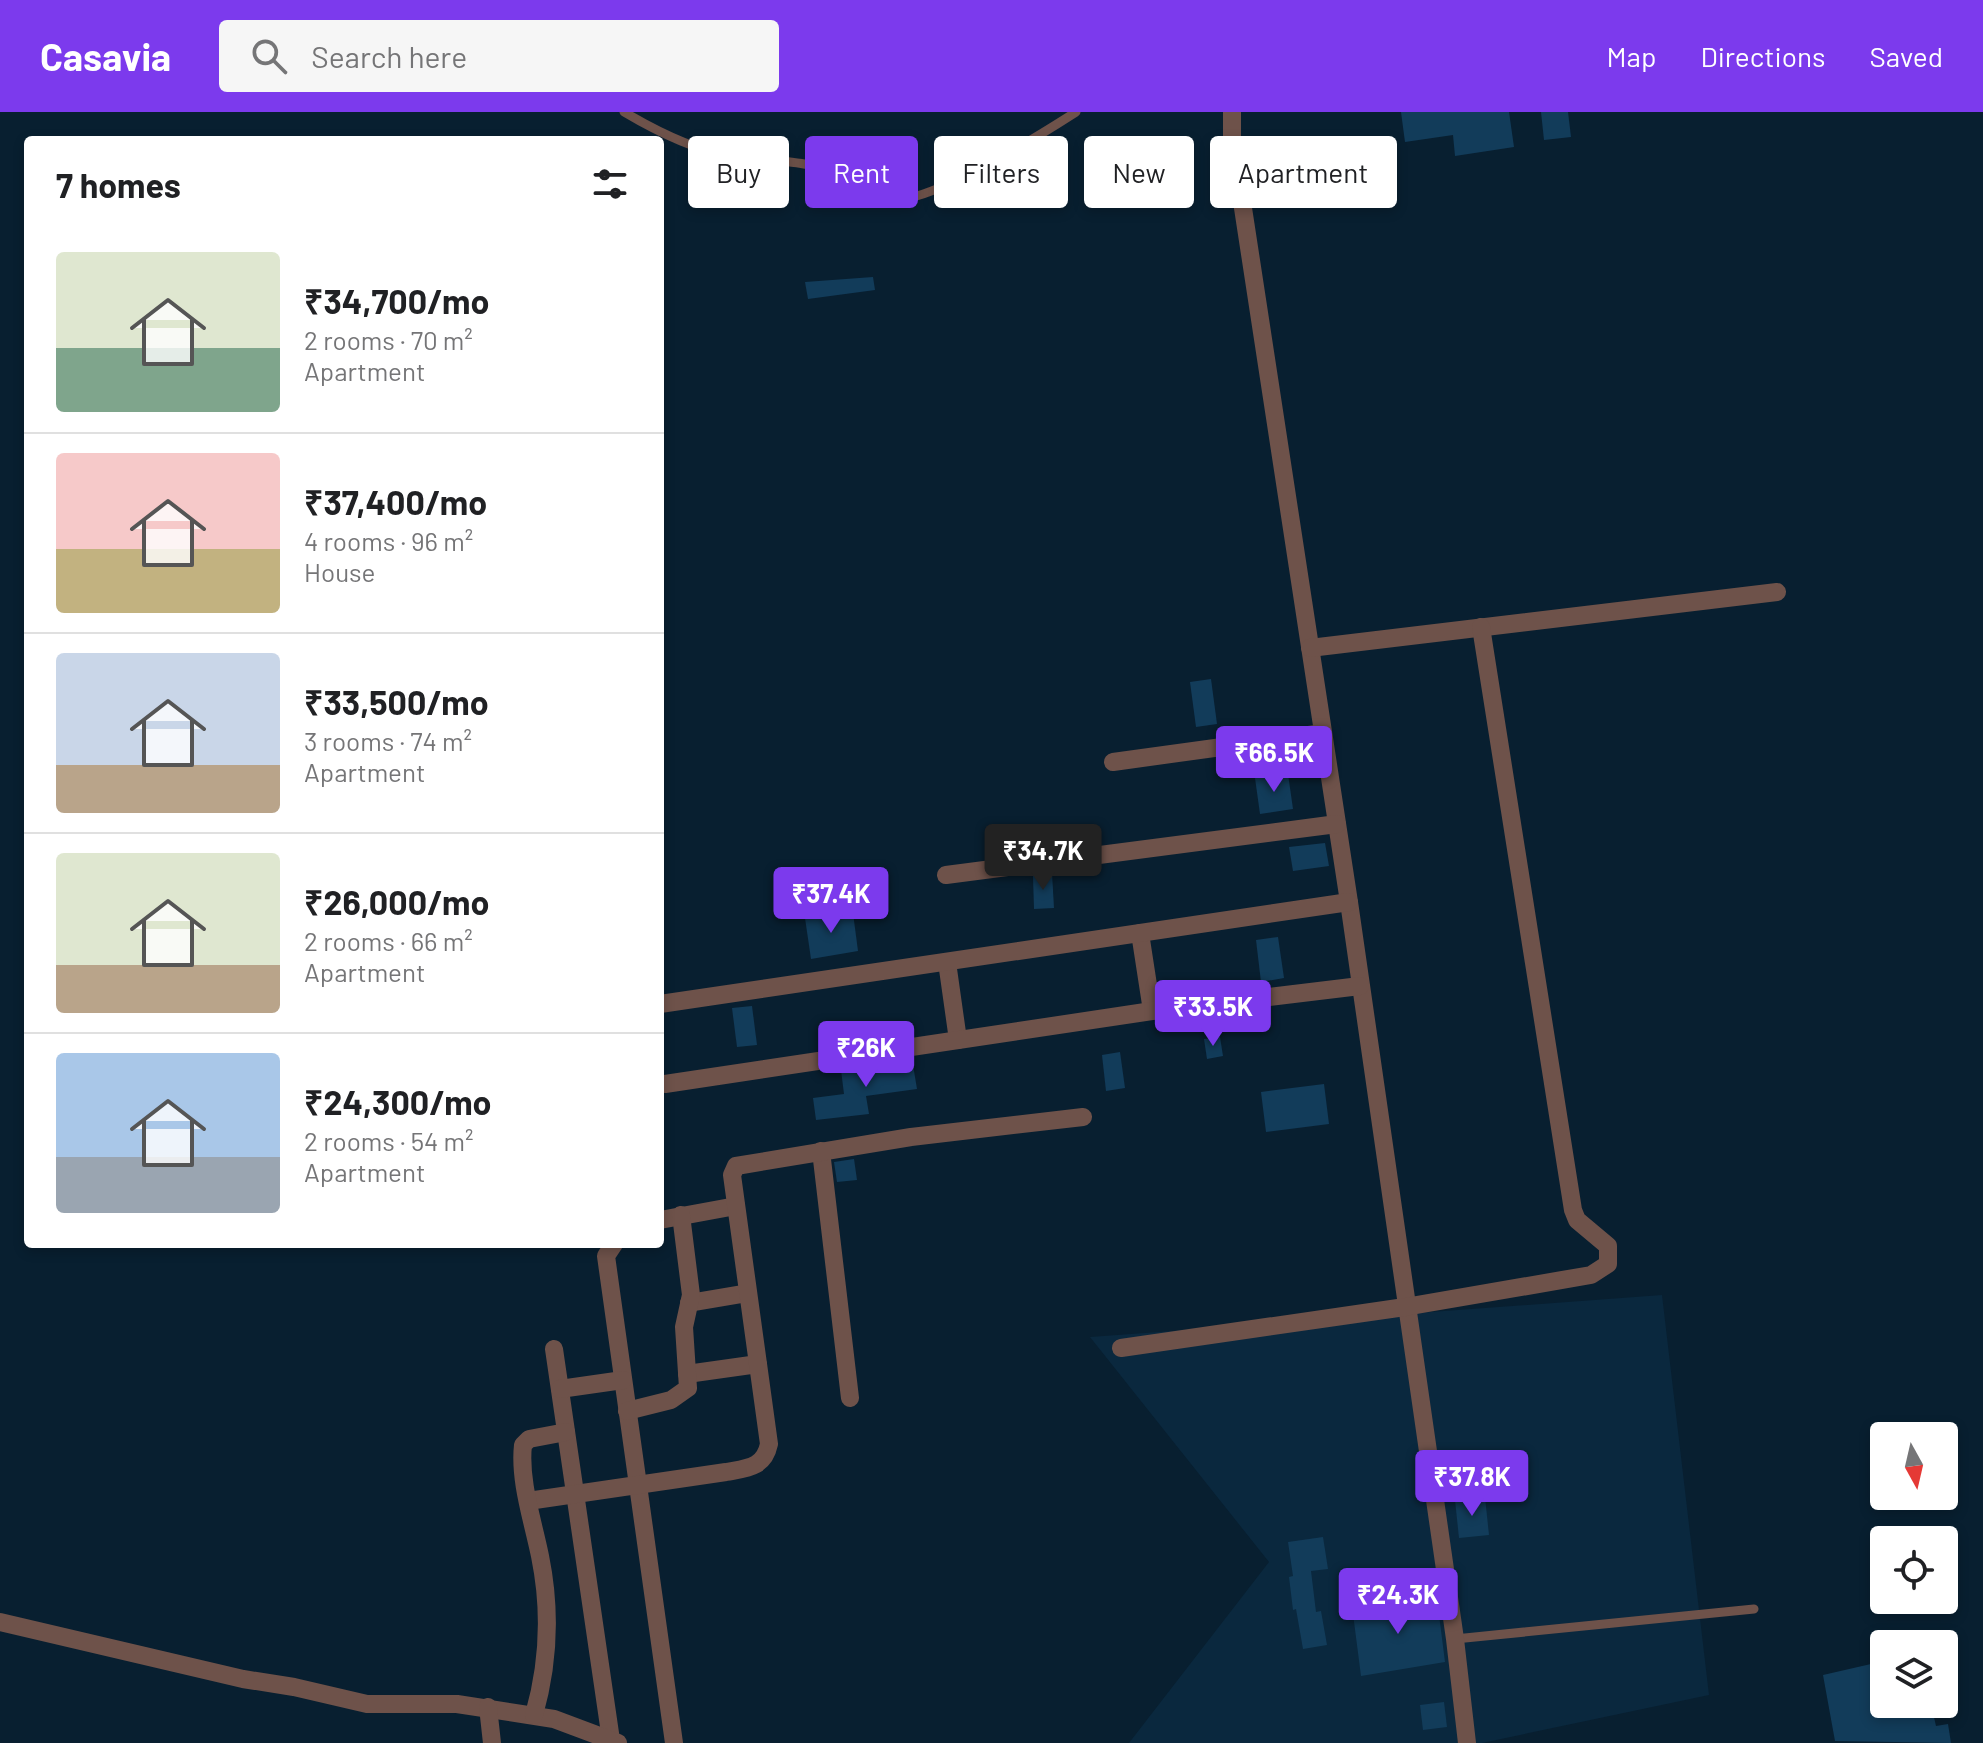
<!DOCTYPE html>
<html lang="en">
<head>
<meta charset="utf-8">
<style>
  :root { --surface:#fff; --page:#f6f6f6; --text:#202124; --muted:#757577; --line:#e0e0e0; --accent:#7c3aed }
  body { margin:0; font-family:Barlow,sans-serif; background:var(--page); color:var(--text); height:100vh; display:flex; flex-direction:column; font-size:30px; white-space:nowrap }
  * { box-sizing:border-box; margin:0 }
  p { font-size:26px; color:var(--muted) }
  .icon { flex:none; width:44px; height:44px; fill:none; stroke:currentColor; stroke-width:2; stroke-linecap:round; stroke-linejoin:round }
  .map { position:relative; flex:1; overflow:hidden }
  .sheet { position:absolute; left:24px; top:24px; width:640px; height:1112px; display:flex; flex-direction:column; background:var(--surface); border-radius:8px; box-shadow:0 4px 12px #0003 }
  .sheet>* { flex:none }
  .top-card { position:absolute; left:688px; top:24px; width:760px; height:72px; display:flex; gap:16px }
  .needle { width:52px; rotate:172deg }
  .buttons { position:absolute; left:1870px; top:1310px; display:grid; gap:16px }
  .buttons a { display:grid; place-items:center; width:88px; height:88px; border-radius:8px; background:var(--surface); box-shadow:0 4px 12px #0003; font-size:40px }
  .price { position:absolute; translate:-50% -68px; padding:0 18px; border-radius:8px; background:var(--accent); color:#fff; font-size:26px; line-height:52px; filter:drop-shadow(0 2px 4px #0008) }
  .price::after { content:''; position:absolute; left:50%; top:48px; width:24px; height:18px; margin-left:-12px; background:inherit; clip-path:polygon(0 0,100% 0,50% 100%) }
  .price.selected { background:#222; color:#fff }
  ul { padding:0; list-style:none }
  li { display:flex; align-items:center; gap:24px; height:200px; padding:0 32px }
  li+li { border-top:2px solid var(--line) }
  li span { display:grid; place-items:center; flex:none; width:224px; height:160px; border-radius:8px; color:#555 }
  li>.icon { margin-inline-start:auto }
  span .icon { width:96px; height:96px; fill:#fffc; stroke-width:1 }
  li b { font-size:34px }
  h2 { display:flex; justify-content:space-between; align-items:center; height:96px; padding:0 32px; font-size:34px }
  .chip { padding:0 28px; border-radius:8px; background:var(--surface); box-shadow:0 4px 12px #0003; font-size:28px; line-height:72px }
  .chip.selected { background:var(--accent); color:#fff }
  header { display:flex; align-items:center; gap:48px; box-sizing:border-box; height:112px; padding:0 40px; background:var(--accent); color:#fff }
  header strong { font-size:38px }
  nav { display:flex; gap:44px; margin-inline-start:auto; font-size:28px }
  .search { width:560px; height:72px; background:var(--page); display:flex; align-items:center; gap:20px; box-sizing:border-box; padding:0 28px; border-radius:8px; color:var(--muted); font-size:30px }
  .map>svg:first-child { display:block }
  .built { fill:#0a283e }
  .building { fill:#123c5a }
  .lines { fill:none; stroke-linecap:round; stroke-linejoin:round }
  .lane { stroke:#6e524a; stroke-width:9 }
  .street { stroke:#6e524a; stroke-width:18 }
</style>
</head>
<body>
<header>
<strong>Casavia</strong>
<div class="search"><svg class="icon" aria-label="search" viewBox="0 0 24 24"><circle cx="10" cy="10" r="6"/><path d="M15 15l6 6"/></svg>Search here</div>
<nav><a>Map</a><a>Directions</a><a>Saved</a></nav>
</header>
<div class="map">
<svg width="1983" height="1631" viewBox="0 0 1983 1631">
  <rect width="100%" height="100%" fill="#081f30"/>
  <path class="built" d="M1662,1183L1709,1583L1482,1631H1129L1269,1450L1090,1225Z"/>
  <g class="building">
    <path d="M1401,0H1509L1514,35L1455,44L1453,23L1405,30Z"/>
    <path d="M1541,0H1568L1571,25L1544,28Z"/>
    <path d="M873,165L875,178L808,187L805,170Z"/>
    <path d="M1211,567L1217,612L1196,615L1190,570Z"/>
    <path d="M1288,662L1293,697L1260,702L1255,666Z"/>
    <path d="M1325,731L1329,754L1293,759L1289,735Z"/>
    <path d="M1052,761L1054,796L1034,797L1033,764Z"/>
    <path d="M853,801L858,839L811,847L805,806Z"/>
    <path d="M1278,825L1284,866L1261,870L1256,828Z"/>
    <path d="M752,894L757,933L737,935L732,896Z"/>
    <path d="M1220,925L1223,944L1207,947L1204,927Z"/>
    <path d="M1120,940L1125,976L1106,979L1102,943Z"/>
    <path d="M912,947L917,977L866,984L869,1002L816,1008L813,986L844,982L841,958Z"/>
    <path d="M1324,972L1329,1012L1266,1020L1261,980Z"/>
    <path d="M854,1047L857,1068L837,1070L834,1050Z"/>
    <path d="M1485,1385L1489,1423L1459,1426L1455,1388Z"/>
    <path d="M1323,1425L1328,1457L1311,1459L1316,1500L1321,1499L1327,1533L1303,1537L1296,1497L1293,1498L1289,1465L1293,1464L1288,1430Z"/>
    <path d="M1405,1487V1491L1437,1487L1445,1550L1361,1564L1352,1494Z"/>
    <path d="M1884,1549V1592H1931L1936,1614L1948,1612L1951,1631L1835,1629L1823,1563Z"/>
    <path d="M1444,1590L1447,1615L1423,1618L1420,1593Z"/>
  </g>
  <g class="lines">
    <g class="lane">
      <path d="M624,0C656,19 694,38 730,44C756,49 784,47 809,53C833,60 850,81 873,88C917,102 1037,25 1076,0"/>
      <path d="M1455,1527L1754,1497"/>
    </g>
    <g class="street">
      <path d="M1232,0V24L1349,790L1455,1527L1467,1631"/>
      <path d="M1310,536L1777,480"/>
      <path d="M1113,650L1323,621"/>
      <path d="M946,763L1337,712"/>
      <path d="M1140,821L1152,899"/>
      <path d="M947,850L958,928"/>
      <path d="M660,892L1349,790"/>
      <path d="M665,972L1152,899L1360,874"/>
      <path d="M821,1039L850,1286"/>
      <path d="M660,1108L736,1094"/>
      <path d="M614,1132L606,1144L674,1631"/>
      <path d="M689,1191L748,1181"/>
      <path d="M1121,1236L1405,1195L1591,1163L1608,1152V1134L1577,1108L1573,1098L1481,515"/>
      <path d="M554,1237L611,1628"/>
      <path d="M687,1262L758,1252"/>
      <path d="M560,1277L623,1268"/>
      <path d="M627,1299L671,1288L688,1276L684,1215L691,1183L681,1103"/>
      <path d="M528,1389L726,1360C747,1356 764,1356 769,1332L732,1063L736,1054L911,1025L1083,1005"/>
      <path d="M0,1510L243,1567L294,1575L367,1592H457L554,1607L618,1631"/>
      <path d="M488,1595L492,1631"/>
      <path d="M534,1603C549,1550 551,1498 540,1444C533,1409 519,1369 523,1333L529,1327L566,1320"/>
    </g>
  </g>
</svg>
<div class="buttons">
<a><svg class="needle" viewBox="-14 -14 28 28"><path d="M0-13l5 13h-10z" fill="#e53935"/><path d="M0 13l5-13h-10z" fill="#757577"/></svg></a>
<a><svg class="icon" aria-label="locate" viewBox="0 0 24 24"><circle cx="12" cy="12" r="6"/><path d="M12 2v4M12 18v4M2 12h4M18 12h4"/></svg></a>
<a><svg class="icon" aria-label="layers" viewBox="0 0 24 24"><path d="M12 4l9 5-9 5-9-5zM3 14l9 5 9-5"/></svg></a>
</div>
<b class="price" style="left:1274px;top:682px">₹66.5K</b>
<b class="price selected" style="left:1043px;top:780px">₹34.7K</b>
<b class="price" style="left:831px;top:823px">₹37.4K</b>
<b class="price" style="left:1213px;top:936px">₹33.5K</b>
<b class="price" style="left:866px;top:977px">₹26K</b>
<b class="price" style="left:1472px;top:1406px">₹37.8K</b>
<b class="price" style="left:1398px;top:1524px">₹24.3K</b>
<div class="top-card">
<a class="chip">Buy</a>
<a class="chip selected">Rent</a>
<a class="chip">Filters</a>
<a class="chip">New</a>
<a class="chip">Apartment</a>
</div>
<section class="sheet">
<h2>7 homes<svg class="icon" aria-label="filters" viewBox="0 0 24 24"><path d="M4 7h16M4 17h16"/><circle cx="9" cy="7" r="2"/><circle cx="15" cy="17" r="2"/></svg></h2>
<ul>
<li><span style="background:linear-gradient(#dfe7d0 60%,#7fa58c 0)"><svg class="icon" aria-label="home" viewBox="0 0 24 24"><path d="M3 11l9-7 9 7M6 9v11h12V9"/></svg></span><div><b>₹34,700/mo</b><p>2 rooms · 70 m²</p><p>Apartment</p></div></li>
<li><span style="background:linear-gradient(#f6c9c9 60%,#c2b280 0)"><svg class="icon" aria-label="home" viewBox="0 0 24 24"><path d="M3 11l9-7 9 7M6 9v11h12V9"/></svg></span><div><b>₹37,400/mo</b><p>4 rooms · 96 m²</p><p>House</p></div></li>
<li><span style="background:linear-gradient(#c9d6e8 70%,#b9a48a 0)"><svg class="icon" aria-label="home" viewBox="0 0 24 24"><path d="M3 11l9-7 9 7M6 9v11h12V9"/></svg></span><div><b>₹33,500/mo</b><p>3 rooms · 74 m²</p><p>Apartment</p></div></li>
<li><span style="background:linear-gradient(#dfe7d0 70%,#b9a48a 0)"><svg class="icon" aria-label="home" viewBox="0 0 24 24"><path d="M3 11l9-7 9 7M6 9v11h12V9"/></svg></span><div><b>₹26,000/mo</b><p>2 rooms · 66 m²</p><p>Apartment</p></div></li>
<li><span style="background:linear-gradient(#a9c7e8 65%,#9aa5b1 0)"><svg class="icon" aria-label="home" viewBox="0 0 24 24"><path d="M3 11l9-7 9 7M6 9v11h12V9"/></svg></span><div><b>₹24,300/mo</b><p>2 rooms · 54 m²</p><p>Apartment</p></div></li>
</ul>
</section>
</div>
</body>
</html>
